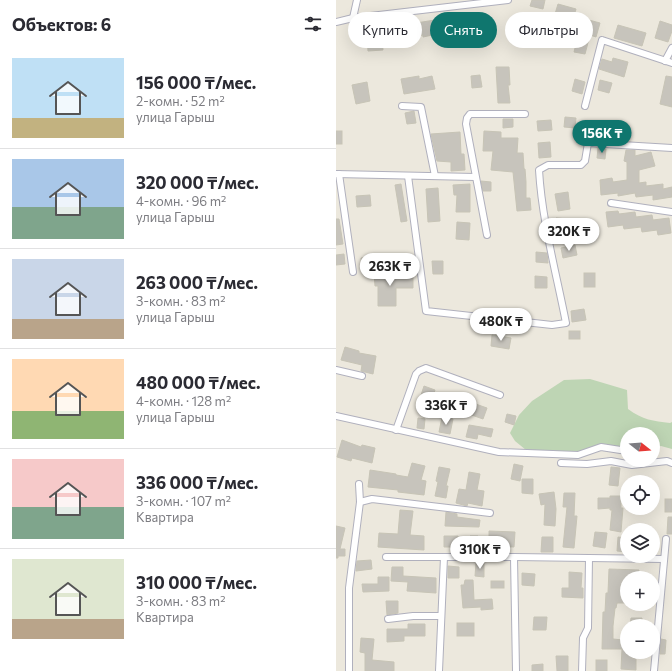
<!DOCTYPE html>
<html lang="ru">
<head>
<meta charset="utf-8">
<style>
  :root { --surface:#fff; --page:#f2f2f3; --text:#2b2b33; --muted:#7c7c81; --line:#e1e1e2; --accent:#0f766e }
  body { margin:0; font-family:Commissioner,sans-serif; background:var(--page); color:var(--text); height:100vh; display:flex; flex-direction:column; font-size:15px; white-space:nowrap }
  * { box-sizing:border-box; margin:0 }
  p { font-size:13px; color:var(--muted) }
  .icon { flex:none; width:22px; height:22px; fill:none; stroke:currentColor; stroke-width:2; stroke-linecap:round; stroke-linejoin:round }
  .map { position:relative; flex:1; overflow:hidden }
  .details { display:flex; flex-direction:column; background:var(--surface); width:336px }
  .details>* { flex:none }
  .hud { position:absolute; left:12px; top:12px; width:264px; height:36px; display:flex; gap:8px }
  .needle { width:26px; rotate:107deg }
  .fabs { position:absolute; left:284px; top:427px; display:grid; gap:8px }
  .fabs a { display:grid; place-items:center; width:40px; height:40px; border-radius:50%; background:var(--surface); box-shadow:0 4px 16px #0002; font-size:20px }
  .price { position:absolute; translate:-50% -34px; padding:0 9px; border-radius:14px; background:#fff; color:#222; font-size:13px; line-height:26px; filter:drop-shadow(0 1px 2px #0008) }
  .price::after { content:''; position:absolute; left:50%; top:24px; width:12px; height:9px; margin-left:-6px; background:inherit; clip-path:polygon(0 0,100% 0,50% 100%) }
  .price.on { background:var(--accent); color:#fff }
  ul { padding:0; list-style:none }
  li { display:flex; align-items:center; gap:12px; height:100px; padding:0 12px }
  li+li { border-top:1px solid var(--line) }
  li span { display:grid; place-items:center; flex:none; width:112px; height:80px; border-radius:0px; color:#555 }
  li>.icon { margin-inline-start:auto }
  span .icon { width:48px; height:48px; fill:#fffc; stroke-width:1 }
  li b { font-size:17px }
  h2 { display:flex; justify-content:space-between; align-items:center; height:48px; padding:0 12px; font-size:17px }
  .pill { padding:0 14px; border-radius:18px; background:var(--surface); box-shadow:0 4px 16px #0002; font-size:14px; line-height:36px }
  .pill.on { background:var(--accent); color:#fff }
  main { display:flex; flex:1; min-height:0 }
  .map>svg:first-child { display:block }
  .cemetery { fill:#bed5b4 }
  .building { fill:#c7c4bc; stroke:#c7c4b6 }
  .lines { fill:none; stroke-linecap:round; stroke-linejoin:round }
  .street-casing { stroke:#b0b0bd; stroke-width:8 }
  .street { stroke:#fff; stroke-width:6 }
</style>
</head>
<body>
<main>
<section class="details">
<h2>Объектов: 6<svg class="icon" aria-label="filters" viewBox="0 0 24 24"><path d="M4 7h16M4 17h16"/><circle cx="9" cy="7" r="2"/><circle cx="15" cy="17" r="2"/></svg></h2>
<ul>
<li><span style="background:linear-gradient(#bfe0f5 75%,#c2b280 0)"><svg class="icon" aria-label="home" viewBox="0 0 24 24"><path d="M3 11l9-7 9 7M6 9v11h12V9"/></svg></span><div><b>156 000 ₸/мес.</b><p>2-комн. · 52 m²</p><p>улица Гарыш</p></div></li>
<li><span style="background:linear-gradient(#a9c7e8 60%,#7fa58c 0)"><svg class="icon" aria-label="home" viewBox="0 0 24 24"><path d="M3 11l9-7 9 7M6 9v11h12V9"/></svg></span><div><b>320 000 ₸/мес.</b><p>4-комн. · 96 m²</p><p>улица Гарыш</p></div></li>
<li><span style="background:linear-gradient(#c9d6e8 75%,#b9a48a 0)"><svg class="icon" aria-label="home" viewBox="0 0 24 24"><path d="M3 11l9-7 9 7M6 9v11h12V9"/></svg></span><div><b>263 000 ₸/мес.</b><p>3-комн. · 83 m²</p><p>улица Гарыш</p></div></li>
<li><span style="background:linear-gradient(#ffd9b3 65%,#8fb573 0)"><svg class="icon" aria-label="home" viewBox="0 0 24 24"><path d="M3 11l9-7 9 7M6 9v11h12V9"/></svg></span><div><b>480 000 ₸/мес.</b><p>4-комн. · 128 m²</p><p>улица Гарыш</p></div></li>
<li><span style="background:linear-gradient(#f6c9c9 60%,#7fa58c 0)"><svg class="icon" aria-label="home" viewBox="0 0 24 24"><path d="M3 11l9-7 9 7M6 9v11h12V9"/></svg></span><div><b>336 000 ₸/мес.</b><p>3-комн. · 107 m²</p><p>Квартира</p></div></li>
<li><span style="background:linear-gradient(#dfe7d0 75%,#b9a48a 0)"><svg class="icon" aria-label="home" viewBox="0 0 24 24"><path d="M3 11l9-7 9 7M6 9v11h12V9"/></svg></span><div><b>310 000 ₸/мес.</b><p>3-комн. · 83 m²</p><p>Квартира</p></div></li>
</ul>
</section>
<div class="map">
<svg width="336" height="671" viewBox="0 0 336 671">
  <rect width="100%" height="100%" fill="#ece8dd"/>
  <path class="cemetery" d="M254,379L291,390L292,409C307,420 317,421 334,423L336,422V449L325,446L317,448V434H291V449L251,450L240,452L190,450L179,441L174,433L183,415L196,401L228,380Z"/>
  <g class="building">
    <path d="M196,0H209L207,9L194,6Z"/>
    <path d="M222,4L240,9L238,16L264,23L260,37L254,35L249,54L238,52L243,32L216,24Z"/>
    <path d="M180,15H195V28L180,27Z"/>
    <rect x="133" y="19" width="13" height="15"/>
    <path d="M99,20L101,34L87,37V35L64,37V38L46,40L47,50L32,51L31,35L50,33L49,24L80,21V23Z"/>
    <path d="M324,21L336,25V31L332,42L319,38Z"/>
    <path d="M282,25L310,33L306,46L278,38Z"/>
    <path d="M277,58L292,62L288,77L263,69L266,59L276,62Z"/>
    <path d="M160,67H173L174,85H172L174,103H162Z"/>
    <path d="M144,75L146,87L136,88L135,76Z"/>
    <path d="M83,76V79L96,76L99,89L68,94L65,79Z"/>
    <path d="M330,76L336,77V107L324,104Z"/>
    <path d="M239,79L249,82L246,94L236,91Z"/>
    <path d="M264,80L276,83L273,93L262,90Z"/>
    <path d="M31,82L34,101L20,104L16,85Z"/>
    <path d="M78,111L80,123L71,124L69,113Z"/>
    <path d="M229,117L240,118L239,128L228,127Z"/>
    <path d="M167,119H177V127L167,128Z"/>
    <path d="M215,120L216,130L202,131L201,121Z"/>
    <rect x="0" y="131" width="6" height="13"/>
    <path d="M148,131L165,132V138H182L181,153H187L188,169H189L190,182V198H194L195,210L181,211L177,172L155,170L157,151H147Z"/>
    <path d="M124,132L125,154H128L129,170L115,171V162L101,161L95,134Z"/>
    <path d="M214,142L215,157L203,158L202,143Z"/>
    <path d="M262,148L270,149L269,159L261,158Z"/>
    <path d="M290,150H299V156L315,152L319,166L303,170V183L310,182V186L327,184V189L336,187V197L317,200V195L300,197L299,193L282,196V193L265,195L264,180L276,178L277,182L291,180V162L288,161Z"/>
    <path d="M145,181L155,182V191H147Z"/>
    <path d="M65,184L71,221L65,222L59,185Z"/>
    <path d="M134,184V212H120L121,195H118L117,185Z"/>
    <path d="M102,188L104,221L92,222L90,189Z"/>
    <path d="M232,192L234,209L222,211L219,194Z"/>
    <path d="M34,195L35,206L21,207L20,196Z"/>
    <path d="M282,211L283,214L299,212L300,217L316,215L317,220L333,218L335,233L322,235L321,230L306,232L305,227L288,229L287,225L272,227L270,212Z"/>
    <path d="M220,218L232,219L231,230H219Z"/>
    <path d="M0,219H3L7,244L0,245Z"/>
    <path d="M121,222L134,223L133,240L120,239Z"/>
    <path d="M239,245L241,255L227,258L225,248Z"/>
    <path d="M200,252L211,253L212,263L200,262Z"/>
    <path d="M8,254L9,264L0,265V255Z"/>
    <path d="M34,257L36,268L26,270L25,258Z"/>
    <path d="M96,261H107V274H97Z"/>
    <path d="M56,272V277L77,276V288H60V306H42V286H39L38,273Z"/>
    <rect x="248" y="273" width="11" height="14"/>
    <path d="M199,276L211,277V288H199Z"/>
    <path d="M248,309L250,320L236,322L235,311Z"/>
    <rect x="233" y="331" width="11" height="8"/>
    <path d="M156,335L175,338L173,349L155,346Z"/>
    <path d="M9,347L23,351V353L40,356L37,374L25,371L26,365L5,360Z"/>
    <path d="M88,386L99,390L94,405L83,401Z"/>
    <path d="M110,393L123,397L120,408L107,404Z"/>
    <path d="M134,402L151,408L147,419L130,413Z"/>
    <path d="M171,414L180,416L178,425L169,422Z"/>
    <path d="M106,417L117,419L114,434L103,432Z"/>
    <path d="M82,418L89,419L88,429L81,428Z"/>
    <path d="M133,425L157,429L155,437L142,434L141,439L130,437Z"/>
    <path d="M6,440L25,447L26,445L39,448L36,463L16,458L15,461L1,457Z"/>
    <path d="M76,463L89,466L85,480L90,481L88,495L62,492V490L32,487L34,470L60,474V475L72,477Z"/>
    <path d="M178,464L187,466L184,481L175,479Z"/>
    <path d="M103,467L114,469L110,486H112L110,498L99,496L102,482L100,481Z"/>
    <path d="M275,467L284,468L282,486L273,485Z"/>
    <path d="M133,472L144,474L141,490L148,491L146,506L132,503L131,506L120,503L123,489L130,490Z"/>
    <path d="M186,479H197V494L186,493Z"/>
    <path d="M218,492L220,509L219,526L208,525L209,504L205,505L203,494Z"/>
    <path d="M228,493H239L238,516H241L238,548L227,547L231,507H227Z"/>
    <path d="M274,496H285V508H287L285,532L274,530L276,510H274V508L262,509V498H274Z"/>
    <rect x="329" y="499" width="7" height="13"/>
    <path d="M64,510L77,511L74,535L88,536V550L42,547L43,533L62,534Z"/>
    <path d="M110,512L121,514V517L144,520L143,527L109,526Z"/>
    <path d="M332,517H336V534H331Z"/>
    <path d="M0,526L9,528L4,549H9V556H2V558H0Z"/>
    <path d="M153,531L179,532L178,547L144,545V552L132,551L134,536H142V537L153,539Z"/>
    <path d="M259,532L271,533L269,548L257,546Z"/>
    <path d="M108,536H122L123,547H108Z"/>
    <path d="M206,537H217V552H205Z"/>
    <path d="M282,537L291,538V552L281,551Z"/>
    <path d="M35,560L36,569L20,571L21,561Z"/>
    <path d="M140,563H148V577L139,576Z"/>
    <path d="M112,566L123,567V578H112Z"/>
    <path d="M56,567H67V576L100,578V593L71,591L72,582L55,581Z"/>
    <path d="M273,569L303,570L302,578H291V603H281L280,608H279L277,626V639L287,640V636H291V652H297V658L300,659V670L285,669L286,649H266L267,612H269L270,593H272Z"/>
    <path d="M233,572L246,573L245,588H247V598L226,597V588H233Z"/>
    <path d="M186,573L199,574L198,586L186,585Z"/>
    <path d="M42,577H53V591L27,592L26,584H42Z"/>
    <path d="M129,580H137L138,600L156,599L157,609L145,610V607L127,608L125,585H128Z"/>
    <rect x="155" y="581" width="13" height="7"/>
    <path d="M50,601H62V613L51,615Z"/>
    <path d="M198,617H211L210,630H197Z"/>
    <path d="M295,618H306V626H294Z"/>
    <rect x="121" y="623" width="17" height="13"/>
    <path d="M72,624H89V636H68V641L51,642V629H72Z"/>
    <path d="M25,638L38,639L36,660L58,662V671H29V653L24,652Z"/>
    <path d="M325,639L330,640L329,654H324Z"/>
    <path d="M220,656H232V671H221Z"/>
    <rect x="260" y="660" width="11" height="11"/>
    <path d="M207,664V671H196V665Z"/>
  </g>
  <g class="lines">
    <defs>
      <g id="street">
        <path d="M17,18L21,0"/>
        <path d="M0,22L17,18L172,0"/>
        <path d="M329,61L336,48"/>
        <path d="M66,106L85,107L99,176"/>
        <path d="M249,106L266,40L336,63"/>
        <path d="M0,174L139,177"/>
        <path d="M3,174L17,272"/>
        <path d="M72,176L90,311L216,325L230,323C220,272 206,221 203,170L212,165H245L249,161L252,143L336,148"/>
        <path d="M275,203L336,212"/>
        <path d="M151,235L130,124L131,118L134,114H189"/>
        <path d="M0,370L26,376"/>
        <path d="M0,416L163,452L242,455L265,447L291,451"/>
        <path d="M60,430L80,374L83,371L90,368L164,395"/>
        <path d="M225,463L251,464L275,461L296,465L331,461L336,463"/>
        <path d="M24,502L36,499L154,513"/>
        <path d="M50,557H178L328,559"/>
        <path d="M178,557L180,671"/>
        <path d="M52,619L77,616H105"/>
        <path d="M13,671V588L24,502L23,484"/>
        <path d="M103,671L108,557"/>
        <path d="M246,671L247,638L252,628L253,558"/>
        <path d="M318,671L330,539"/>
      </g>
    </defs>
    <use href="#street" class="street-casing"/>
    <use href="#street" class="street"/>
  </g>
</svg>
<div class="fabs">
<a><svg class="needle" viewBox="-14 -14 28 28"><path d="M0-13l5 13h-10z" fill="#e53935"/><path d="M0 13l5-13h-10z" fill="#7c7c81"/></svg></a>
<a><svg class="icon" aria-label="locate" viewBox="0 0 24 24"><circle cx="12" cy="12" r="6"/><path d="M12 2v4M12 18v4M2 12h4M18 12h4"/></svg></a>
<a><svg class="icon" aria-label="layers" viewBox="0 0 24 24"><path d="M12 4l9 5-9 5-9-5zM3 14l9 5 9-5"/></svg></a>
<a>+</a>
<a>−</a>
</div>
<b class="price on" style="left:266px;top:154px">156K ₸</b>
<b class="price" style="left:233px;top:252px">320K ₸</b>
<b class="price" style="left:54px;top:287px">263K ₸</b>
<b class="price" style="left:165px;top:342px">480K ₸</b>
<b class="price" style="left:110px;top:426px">336K ₸</b>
<b class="price" style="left:144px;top:570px">310K ₸</b>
<div class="hud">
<a class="pill">Купить</a>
<a class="pill on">Снять</a>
<a class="pill">Фильтры</a>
</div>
</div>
</main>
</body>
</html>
